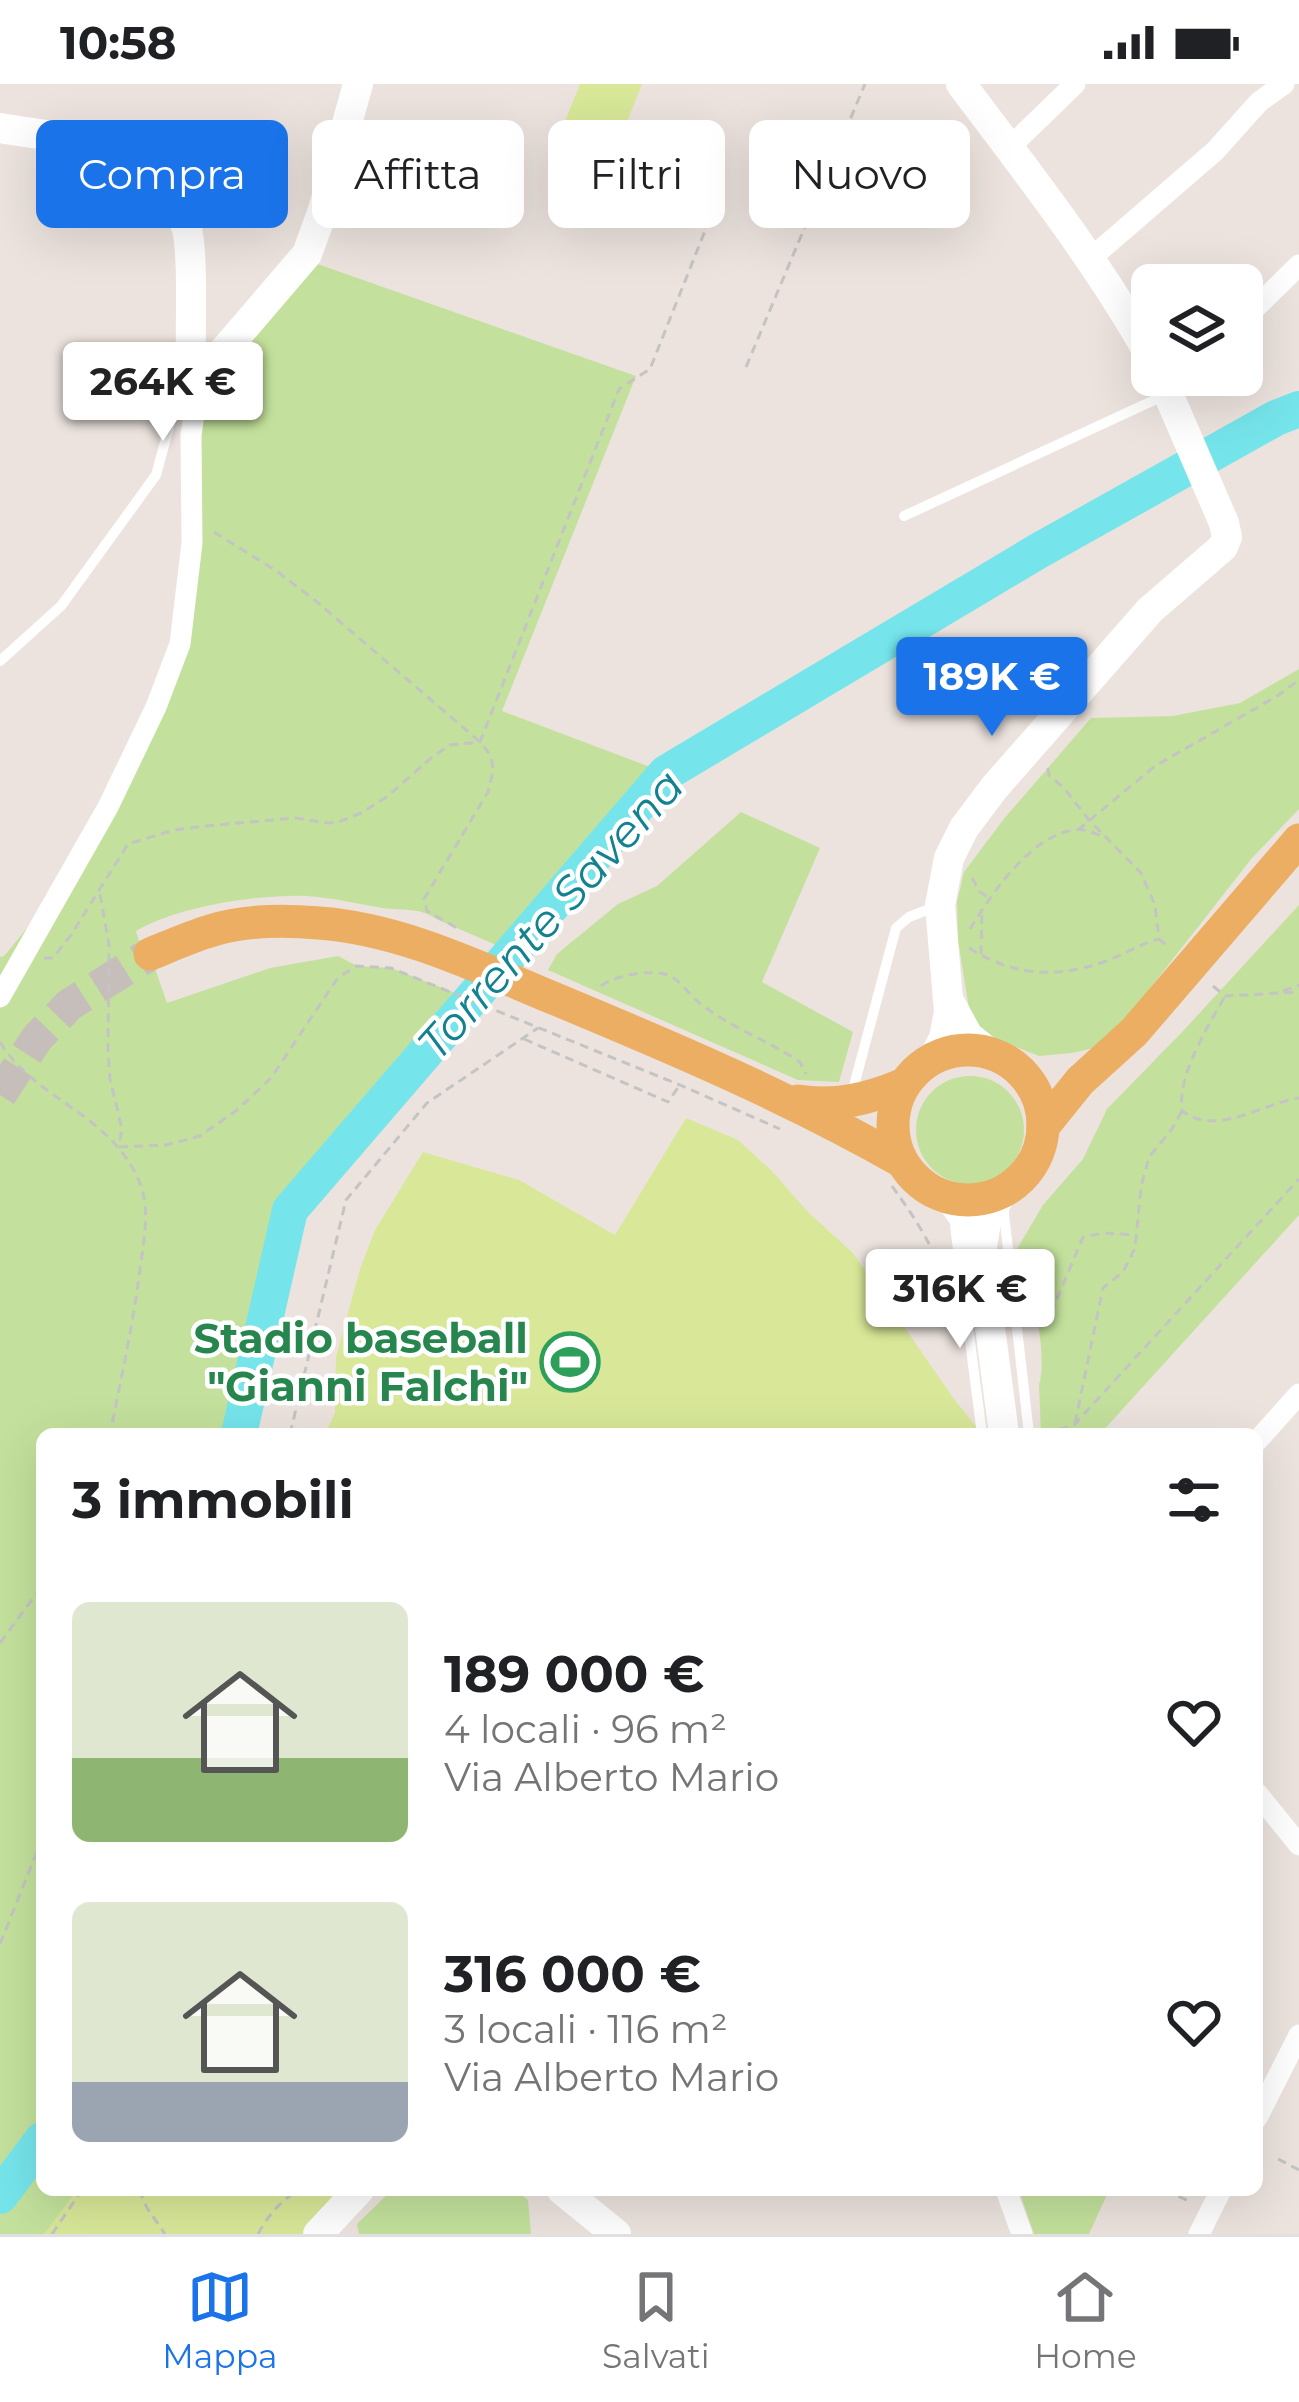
<!DOCTYPE html>
<html lang="it">
<head>
<meta charset="utf-8">
<style>
  :root { --surface:#fff; --page:#f2f2f2; --text:#202124; --muted:#757577; --line:#e0e0e0; --accent:#1a73e8 }
  body { margin:0; font-family:Montserrat,sans-serif; background:var(--page); color:var(--text); height:100vh; display:flex; flex-direction:column; font-size:45px; white-space:nowrap }
  * { box-sizing:border-box; margin:0 }
  p { font-size:39px; color:var(--muted) }
  .icon { flex:none; width:66px; height:66px; fill:none; stroke:currentColor; stroke-width:2; stroke-linecap:round; stroke-linejoin:round }
  .map { position:relative; flex:1; overflow:hidden }
  .sheet { position:absolute; left:36px; top:1344px; width:1227px; height:768px; display:flex; flex-direction:column; background:var(--surface); border-radius:18px; box-shadow:0 12px 48px #0002 }
  .sheet>* { flex:none }
  .top-card { position:absolute; left:36px; top:36px; width:1227px; height:108px; display:flex; gap:24px }
  .buttons { position:absolute; left:1131px; top:180px; display:grid; gap:24px }
  .buttons a { display:grid; place-items:center; width:132px; height:132px; border-radius:18px; background:var(--surface); box-shadow:0 12px 48px #0002; font-size:60px }
  .price { position:absolute; translate:-50% -102px; padding:0 27px; border-radius:12px; background:#fff; color:#222; font-size:39px; line-height:78px; filter:drop-shadow(0 3px 6px #0008) }
  .price::after { content:''; position:absolute; left:50%; top:72px; width:36px; height:27px; margin-left:-18px; background:inherit; clip-path:polygon(0 0,100% 0,50% 100%) }
  .price.selected { background:var(--accent); color:#fff }
  ul { padding:0; list-style:none }
  li { display:flex; align-items:center; gap:36px; height:300px; padding:0 36px }
  li span { display:grid; place-items:center; flex:none; width:336px; height:240px; border-radius:18px; color:#555 }
  li>.icon { margin-inline-start:auto }
  span .icon { width:144px; height:144px; fill:#fffc; stroke-width:1 }
  li b { font-size:51px }
  h2 { display:flex; justify-content:space-between; align-items:center; height:144px; padding:0 36px; font-size:51px }
  .chip { padding:0 42px; border-radius:18px; background:var(--surface); box-shadow:0 12px 48px #0002; font-size:42px; line-height:108px }
  .chip.selected { background:var(--accent); color:#fff }
  .status { display:flex; justify-content:space-between; align-items:center; height:84px; padding:0 60px; background:var(--surface); direction:ltr }
  .status svg { height:33px; fill:currentColor }
  .tab-bar { display:flex; justify-content:space-around; align-items:center; height:168px; border-top:3px solid var(--line); background:var(--surface); font-size:33px; color:var(--muted) }
  .tab-bar a { display:grid; justify-items:center; gap:6px }
  .tab-bar .selected { color:var(--accent) }
  .map>svg:first-child { display:block }
  .green { fill:#c3e19c }
  .pitch { fill:#d8e898 }
  .lines { fill:none; stroke-linecap:round; stroke-linejoin:round }
  .river { stroke:#75e5eb; stroke-width:36 }
  .primary-tunnel { stroke:#c5beba; stroke-width:33; stroke-dasharray:33 16; stroke-linecap:butt }
  .path { stroke:#c4c4c4; stroke-width:3; stroke-dasharray:9 6; stroke-linecap:butt }
  .lane { stroke:#fff; stroke-width:10 }
  .street { stroke:#fff; stroke-width:21 }
  .secondary { stroke:#fff; stroke-width:30 }
  .primary { stroke:#ecae63; stroke-width:33 }
  .labels { text-anchor:middle; dominant-baseline:central; stroke-width:9; stroke-linejoin:round; paint-order:stroke }
  .leisure-label { font-size:42px; font-weight:bold; fill:#27864d; stroke:#fff; text-anchor:end }
  .water-label { font-size:45px; font-style:italic; fill:#128291; stroke:#fff }
</style>
</head>
<body>
<div class="status"><b>10:58</b><svg viewBox="0 0 49 12"><path d="M0 12V9h3v3zM5 12V6h3v6zM10 12V3h3v9zM15 12V0h3v12zM26 1h20v11H26zM47 4h2v5h-2z"/></svg></div>
<div class="map">
<svg width="1299" height="2150" viewBox="0 0 1299 2150">
  <rect width="100%" height="100%" fill="#ece3de"/>
  <g class="green">
    <path d="M312,178L636,292L502,627L666,689L510,867L436,835C421,823 401,827 383,824C358,820 333,814 308,812C259,810 179,822 136,847L140,860L150,870L167,919L270,884L338,872L357,882L391,884L471,915L290,1126L239,1350H42V2106H143L170,2150H0V873L4,872L71,791L179,560L189,315Z"/>
    <path d="M1299,585V725L1252,774L1119,944L1094,964L1072,969L1039,972L999,956L983,948L970,931L958,856L957,818L964,788L1003,736L1091,634L1173,632L1240,619Z"/>
    <path d="M741,728L820,764L762,898L853,948L839,998L798,996L548,886L557,870L618,820L657,802Z"/>
    <path d="M1299,821V1131L1100,1350H1041L1039,1301C1047,1274 1035,1224 1031,1194H1018L1014,1170L1043,1121L1083,1075L1107,1025L1184,946Z"/>
    <circle cx="970" cy="1046" r="54"/>
    <path d="M392,2106H515L528,2116L531,2150H359L357,2140Z"/>
    <path d="M1019,2106H1109L1089,2150H1034Z"/>
  </g>
  <g class="pitch">
    <path d="M580,0H642L613,73L559,52Z"/>
    <path d="M686,1034L738,1056L771,1086L808,1128L853,1169L954,1315L982,1350H325L335,1329L336,1273L360,1185L375,1146L423,1068L519,1096L615,1151Z"/>
    <path d="M77,2106H370L330,2150H44Z"/>
  </g>
  <g class="lines">
    <g class="river">
      <path d="M239,1350L290,1126L666,689L1040,466L1276,334L1299,325"/>
      <path d="M0,2112L42,2056"/>
    </g>
    <path class="primary-tunnel" d="M0,1011L37,954L69,921L150,870"/>
    <g class="path">
      <path d="M746,283L865,0"/>
      <path d="M214,448L278,488L317,518L480,658C497,677 494,685 488,708L424,815L427,827L457,844"/>
      <path d="M1048,684L1049,691L1064,704L1089,736L1141,789L1155,821L1159,855L1170,864"/>
      <path d="M1078,746L1155,682L1277,612L1299,596"/>
      <path d="M972,794L980,808L989,814"/>
      <path d="M100,810L109,861L108,966L110,995L122,1045L119,1062"/>
      <path d="M970,845C991,811 1030,752 1074,746C1084,744 1093,749 1102,752"/>
      <path d="M969,864C1013,892 1057,895 1106,877C1125,870 1140,860 1159,855"/>
      <path d="M981,870L982,826"/>
      <path d="M44,874H53L71,851L128,760L174,746L205,742L295,734L329,739L341,737L361,729L388,712L432,673L450,661L480,658L619,305L650,285L720,109L696,102"/>
      <path d="M601,902C616,891 646,886 665,890C678,894 685,905 694,914C725,942 766,955 800,978L806,990"/>
      <path d="M1213,902L1225,912L1299,908"/>
      <path d="M1283,907L1299,901"/>
      <path d="M1224,914C1207,944 1177,992 1182,1027C1217,1053 1260,1020 1299,1014"/>
      <path d="M524,955L668,1018L679,1002"/>
      <path d="M0,958C27,1001 68,1016 104,1049C124,1067 142,1093 145,1120C147,1142 143,1164 140,1185C133,1241 121,1295 110,1350"/>
      <path d="M119,1063L166,1061L200,1052L237,1026L271,994L337,895L356,882L391,884L680,1001L780,1045"/>
      <path d="M892,1102C914,1133 937,1166 946,1204"/>
      <path d="M1033,1228L1049,1226L1054,1222L1083,1153L1104,1149L1135,1151"/>
      <path d="M1075,1339L1103,1204L1123,1188L1135,1164L1141,1103L1149,1073L1172,1045L1182,1027"/>
      <path d="M290,1350L346,1116L427,1019L538,944"/>
      <path d="M1045,1350L1074,1341L1299,1095"/>
      <path d="M0,1559L42,1502"/>
      <path d="M0,1860L42,1755"/>
      <path d="M1278,2075L1299,2086"/>
      <path d="M139,2106L147,2124L165,2150"/>
      <path d="M1165,2106L1191,2118"/>
      <path d="M52,2150L82,2106"/>
      <path d="M258,2150C268,2132 282,2114 300,2106"/>
    </g>
    <g class="lane">
      <path d="M904,432L1163,312"/>
      <path d="M0,577L61,522L156,391L171,336L193,290"/>
      <path d="M855,998L896,844L909,833L937,822"/>
      <path d="M1003,1121L1029,1350"/>
      <path d="M955,1142L982,1350"/>
    </g>
    <g class="street">
      <path d="M1009,64L1075,0"/>
      <path d="M1090,175L1215,67L1259,18L1284,0"/>
      <path d="M1242,237L1299,181"/>
      <path d="M1169,309L1188,291"/>
      <path d="M0,913L108,723L156,623L180,560L192,459L191,351L200,291"/>
      <path d="M1257,1357L1299,1310"/>
      <path d="M1257,1709L1299,1761"/>
      <path d="M1257,2034L1299,1951"/>
      <path d="M1006,2106L1022,2150"/>
      <path d="M1199,2150L1221,2106"/>
    </g>
    <g class="secondary">
      <path d="M961,0C1028,89 1098,178 1152,275"/>
      <path d="M0,44C61,55 138,55 173,115C181,127 188,143 189,158C193,194 190,233 191,269L192,283L200,291L205,289L307,170L323,126L358,0"/>
      <path d="M949,917L968,952L988,968"/>
      <path d="M934,974L944,954L949,928L940,821L949,774L964,744L994,704L1150,526L1223,463L1227,453L1224,439L1160,291"/>
      <path d="M951,1115L967,1138L981,1175L1004,1350"/>
      <path d="M981,1169L986,1138L1002,1108"/>
      <path d="M562,2106L616,2150"/>
      <path d="M318,2150L359,2106"/>
    </g>
    <g class="primary">
      <path d="M150,870C170,862 190,853 210,847C243,836 284,836 319,839C401,845 478,883 553,914C671,963 791,1014 901,1077"/>
      <circle cx="968" cy="1041" r="75"/>
      <path d="M798,1017C836,1023 868,1015 902,1001"/>
      <path d="M1043,1043L1080,997L1134,948L1299,756"/>
    </g>
  </g>
  <defs>
    <symbol id="stadium-ring" viewBox="-11 -11 22 22"><circle r="9.5" fill="#fff" stroke="#2e9e5b" stroke-width="1.5"/><path d="M0-5a6.5 5 0 1 0 0 10a6.5 5 0 1 0 0-10ZM-3.5-1.8h7v3.6h-7Z" fill="#2e9e5b"/></symbol>
  </defs>
  <g fill-rule="evenodd">
    <use href="#stadium-ring" x="537" y="1245" width="66" height="66"/>
  </g>
  <g class="labels">
    <g class="leisure-label">
      <text x="528" y="1254">Stadio baseball<tspan x="528" dy="48">"Gianni Falchi"</tspan></text>
    </g>
    <g class="water-label">
      <text transform="translate(550 830) rotate(-48)">Torrente Savena</text>
    </g>
  </g>
</svg>
<div class="buttons">
<a><svg class="icon" aria-label="layers" viewBox="0 0 24 24"><path d="M12 4l9 5-9 5-9-5zM3 14l9 5 9-5"/></svg></a>
</div>
<b class="price" style="left:163px;top:360px">264K €</b>
<b class="price selected" style="left:992px;top:655px">189K €</b>
<b class="price" style="left:960px;top:1267px">316K €</b>
<div class="top-card">
<a class="chip selected">Compra</a>
<a class="chip">Affitta</a>
<a class="chip">Filtri</a>
<a class="chip">Nuovo</a>
</div>
<section class="sheet">
<h2>3 immobili<svg class="icon" aria-label="filters" viewBox="0 0 24 24"><path d="M4 7h16M4 17h16"/><circle cx="9" cy="7" r="2"/><circle cx="15" cy="17" r="2"/></svg></h2>
<ul>
<li><span style="background:linear-gradient(#dfe7d0 65%,#8fb573 0)"><svg class="icon" aria-label="home" viewBox="0 0 24 24"><path d="M3 11l9-7 9 7M6 9v11h12V9"/></svg></span><div><b>189 000 €</b><p>4 locali · 96 m²</p><p>Via Alberto Mario</p></div><svg class="icon" aria-label="heart" viewBox="0 0 24 24"><path d="M12 20l-8-8c-3-5 5-10 8-4 3-6 11-1 8 4z"/></svg></li>
<li><span style="background:linear-gradient(#dfe7d0 75%,#9aa5b1 0)"><svg class="icon" aria-label="home" viewBox="0 0 24 24"><path d="M3 11l9-7 9 7M6 9v11h12V9"/></svg></span><div><b>316 000 €</b><p>3 locali · 116 m²</p><p>Via Alberto Mario</p></div><svg class="icon" aria-label="heart" viewBox="0 0 24 24"><path d="M12 20l-8-8c-3-5 5-10 8-4 3-6 11-1 8 4z"/></svg></li>
</ul>
</section>
</div>
<nav class="tab-bar">
<a class="selected"><svg class="icon" aria-label="map" viewBox="0 0 24 24"><path d="M3 6l6-2 6 2 6-2v14l-6 2-6-2-6 2zM9 4v14M15 6v14"/></svg>Mappa</a>
<a><svg class="icon" aria-label="saved" viewBox="0 0 24 24"><path d="M7 4h10v16l-5-4-5 4z"/></svg>Salvati</a>
<a><svg class="icon" aria-label="home" viewBox="0 0 24 24"><path d="M3 11l9-7 9 7M6 9v11h12V9"/></svg>Home</a>
</nav>
</body>
</html>
